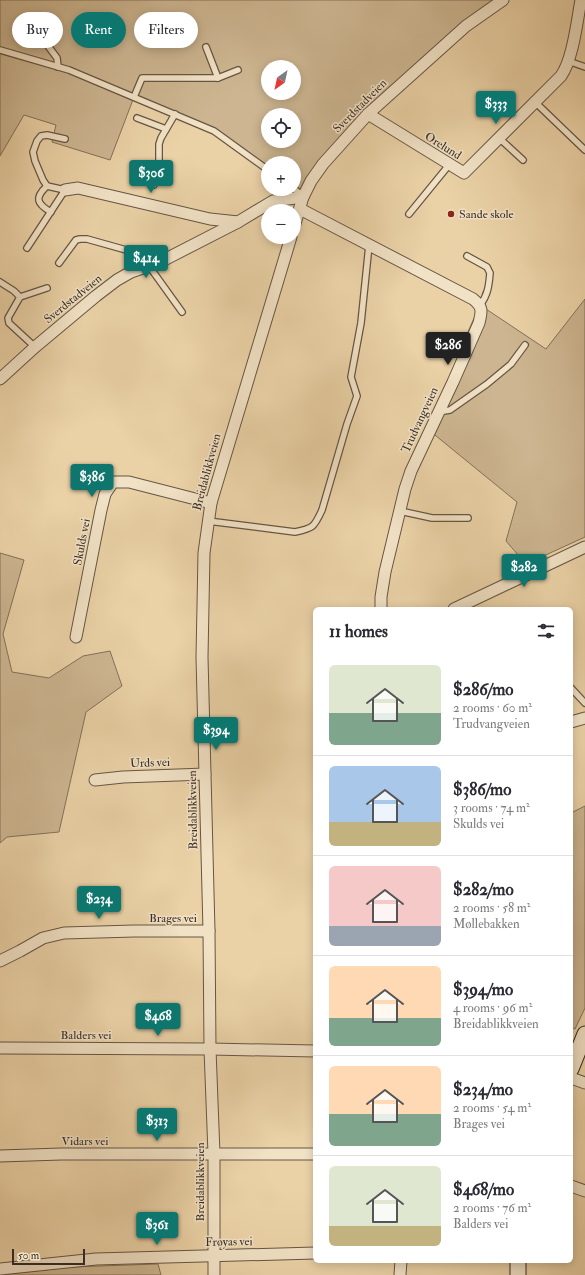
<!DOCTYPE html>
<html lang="en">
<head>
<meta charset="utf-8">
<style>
  :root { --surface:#fff; --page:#f2f2f3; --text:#2b2b33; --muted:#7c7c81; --line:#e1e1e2; --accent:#0f766e }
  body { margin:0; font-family:"IM FELL Double Pica",serif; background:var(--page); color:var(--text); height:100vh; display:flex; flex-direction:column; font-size:15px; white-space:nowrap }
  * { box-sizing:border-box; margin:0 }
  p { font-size:13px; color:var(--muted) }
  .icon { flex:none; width:22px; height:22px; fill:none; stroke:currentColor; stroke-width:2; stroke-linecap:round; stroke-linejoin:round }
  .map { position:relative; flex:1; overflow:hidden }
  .drawer { position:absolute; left:313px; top:607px; width:260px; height:656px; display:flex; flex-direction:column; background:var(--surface); border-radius:6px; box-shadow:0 2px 10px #0003 }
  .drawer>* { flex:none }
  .hud { position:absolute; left:12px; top:12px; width:241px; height:36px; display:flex; gap:8px }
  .needle { width:26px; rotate:213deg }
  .tools { position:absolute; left:261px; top:60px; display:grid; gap:8px }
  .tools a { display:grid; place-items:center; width:40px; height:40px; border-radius:50%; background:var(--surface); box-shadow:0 2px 10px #0003; font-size:20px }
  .scale { position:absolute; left:12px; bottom:10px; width:73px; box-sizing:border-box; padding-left:4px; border:2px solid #3a2d24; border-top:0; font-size:11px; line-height:14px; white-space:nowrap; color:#3a2d24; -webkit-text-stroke:3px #f1e1c5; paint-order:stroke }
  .price { position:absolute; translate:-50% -34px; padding:0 9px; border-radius:4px; background:var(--accent); color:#fff; font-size:13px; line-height:26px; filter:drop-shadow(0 1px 2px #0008) }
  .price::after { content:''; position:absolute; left:50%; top:24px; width:12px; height:9px; margin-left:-6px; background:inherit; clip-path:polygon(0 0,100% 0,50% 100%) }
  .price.on { background:#222; color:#fff }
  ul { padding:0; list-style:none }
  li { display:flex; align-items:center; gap:12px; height:100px; padding:0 16px }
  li+li { border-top:1px solid var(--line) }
  li span { display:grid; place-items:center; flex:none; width:112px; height:80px; border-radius:6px; color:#555 }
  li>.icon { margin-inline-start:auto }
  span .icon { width:48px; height:48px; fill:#fffc; stroke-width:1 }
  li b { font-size:17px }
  h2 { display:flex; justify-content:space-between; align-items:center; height:48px; padding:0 16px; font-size:17px }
  .pill { padding:0 14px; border-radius:18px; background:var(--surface); box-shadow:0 2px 10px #0003; font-size:14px; line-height:36px }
  .pill.on { background:var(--accent); color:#fff }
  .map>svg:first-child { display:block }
  .green { fill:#ccb590; stroke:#83715a; fill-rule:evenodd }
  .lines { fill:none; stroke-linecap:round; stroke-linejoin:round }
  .lane-casing { stroke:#665644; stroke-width:8 }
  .street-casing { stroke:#665644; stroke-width:13 }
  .secondary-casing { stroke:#3a2d24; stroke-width:17 }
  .lane { stroke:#f1e1c5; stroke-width:5.5 }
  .street { stroke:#f1e1c5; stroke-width:11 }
  .secondary { stroke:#f1e1c5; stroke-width:15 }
  .poi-dot { fill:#8f2418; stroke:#f1e1c5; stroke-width:1.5 }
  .labels { text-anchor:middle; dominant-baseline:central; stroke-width:3; stroke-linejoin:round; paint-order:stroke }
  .street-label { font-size:12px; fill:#3a2d24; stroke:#f1e1c5 }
  .poi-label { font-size:12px; fill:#3a2d24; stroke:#f1e1c5; text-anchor:start }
</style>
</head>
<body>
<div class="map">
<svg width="585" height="1275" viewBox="0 0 585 1275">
  <rect width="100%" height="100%" fill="#ead1a6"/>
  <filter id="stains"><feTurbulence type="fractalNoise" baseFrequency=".005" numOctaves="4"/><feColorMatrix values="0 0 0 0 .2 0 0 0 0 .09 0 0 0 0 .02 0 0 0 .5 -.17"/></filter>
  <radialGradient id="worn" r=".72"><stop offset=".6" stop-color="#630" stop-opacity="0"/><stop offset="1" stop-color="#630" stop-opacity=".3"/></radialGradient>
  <g class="green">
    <path d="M0,0H503L368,114L303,197L294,189V163H268V170L214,131L134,97L110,160L52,142L56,125L24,115L0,156ZM268,67H294V93H268ZM268,115H294V141H268Z"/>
    <path d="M585,299V537L526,564L506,541L517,502L430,431L453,382L462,345L480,305L546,349Z"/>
    <path d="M0,553L24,560L3,634L12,672L49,678L83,656L110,651L122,686L86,712L59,832L7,837L0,843Z"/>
    <path d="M585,806V1008L575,1029L571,1027V813Z"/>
    <path d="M158,1264L161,1275H0L71,1267Z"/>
  </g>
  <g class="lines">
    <defs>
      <g id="lane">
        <path d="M28,19L57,58L58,67"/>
        <path d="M206,47L218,78"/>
        <path d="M0,50L69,70L214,131L268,170"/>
        <path d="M568,61L585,67"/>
        <path d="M134,97L142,78H218L238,70"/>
        <path d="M535,102L585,150"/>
        <path d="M137,118L166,129"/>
        <path d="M499,138L523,160"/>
        <path d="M154,185L159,171V144L161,138L175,114"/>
        <path d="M47,186C34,198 37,204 51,212"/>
        <path d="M294,189L303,196"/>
        <path d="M409,214L449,165"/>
        <path d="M27,248L65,190L47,186L43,180L35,161L33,152L37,141L41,136L47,135L65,139"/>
        <path d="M467,256L487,267L490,273C489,285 488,295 480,305"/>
        <path d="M59,263L76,240L80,239H87L144,255L151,258L157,263"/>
        <path d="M149,266L182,312"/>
        <path d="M0,282L14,291L20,297"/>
        <path d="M35,347L9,323L8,318L20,297L47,288"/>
        <path d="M438,412L450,410L487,384L511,364L525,345"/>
        <path d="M400,511L432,518H468"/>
        <path d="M208,521L295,532C314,528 314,527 322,510L347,424L357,396L351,377L361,323L369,245"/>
        <path d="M571,688L585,703"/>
      </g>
      <g id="street">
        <path d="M368,114L464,173L561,76C573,59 577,21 581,0"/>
        <path d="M65,190L78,188L210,219L238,222"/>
        <path d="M300,209L473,299C483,307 482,311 479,323L453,382L411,471L405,489L385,572L381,597V609"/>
        <path d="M294,227L303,197L311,181L323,164L368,114L466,26L503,0"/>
        <path d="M0,379L35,347L96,296L117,280L131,272L160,262L238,222L273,201L303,197"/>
        <path d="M454,609L585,547"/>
        <path d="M76,637L101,510L105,494L113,482H129L211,503"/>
        <path d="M571,722L585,718"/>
        <path d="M95,780L123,777L205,774"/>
        <path d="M0,961L20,951L43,938L64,933L134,931H209"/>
        <path d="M0,1048L210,1049L315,1051"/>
        <path d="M571,1078L585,1083"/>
        <path d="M0,1156L61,1154H315"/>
        <path d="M571,1186L585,1191"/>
        <path d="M0,1269L96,1259L315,1253"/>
        <path d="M214,1275V1154L210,1049L209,931L202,657L204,553L211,503L291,237"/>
        <path d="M400,1275L401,1261"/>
      </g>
      <g id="secondary">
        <path d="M571,1069L585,1034"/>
        <path d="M518,1261V1275"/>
      </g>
    </defs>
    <use href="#lane" class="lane-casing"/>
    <use href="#street" class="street-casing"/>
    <use href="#secondary" class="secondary-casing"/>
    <use href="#lane" class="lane"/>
    <use href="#street" class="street"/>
    <use href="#secondary" class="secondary"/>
  </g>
  <circle class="poi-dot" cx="451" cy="214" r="4"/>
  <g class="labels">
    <g class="street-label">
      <text transform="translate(360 106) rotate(-45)">Sverdstadveien</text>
      <text transform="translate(443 146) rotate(32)">Orelund</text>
      <text transform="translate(73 299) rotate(-39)">Sverdstadveien</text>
      <text transform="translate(420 420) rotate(-65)">Trudvangveien</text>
      <text transform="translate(207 472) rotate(-75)">Breidablikkveien</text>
      <text transform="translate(82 542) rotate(-79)">Skulds vei</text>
      <text transform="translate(150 763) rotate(-2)">Urds vei</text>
      <text transform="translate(193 810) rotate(-91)">Breidablikkveien</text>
      <text x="173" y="918">Brages vei</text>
      <text x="86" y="1035">Balders vei</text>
      <text x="85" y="1141">Vidars vei</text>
      <text transform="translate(200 1182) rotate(-90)">Breidablikkveien</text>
      <text transform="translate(229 1242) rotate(-1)">Frøyas vei</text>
    </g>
    <g class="poi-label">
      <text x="459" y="214">Sande skole</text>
    </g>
  </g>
  <rect width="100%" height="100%" filter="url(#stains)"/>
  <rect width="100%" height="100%" fill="url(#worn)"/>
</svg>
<div class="tools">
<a><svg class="needle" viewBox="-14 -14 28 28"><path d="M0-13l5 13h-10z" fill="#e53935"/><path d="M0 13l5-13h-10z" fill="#7c7c81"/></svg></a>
<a><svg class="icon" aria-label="locate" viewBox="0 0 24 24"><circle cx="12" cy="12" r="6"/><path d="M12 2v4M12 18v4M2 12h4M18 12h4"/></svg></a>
<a>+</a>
<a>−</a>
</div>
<div class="scale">50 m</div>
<b class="price" style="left:496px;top:125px">$333</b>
<b class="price" style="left:151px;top:194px">$306</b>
<b class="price" style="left:146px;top:279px">$414</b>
<b class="price on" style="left:448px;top:366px">$286</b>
<b class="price" style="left:92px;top:498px">$386</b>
<b class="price" style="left:524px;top:588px">$282</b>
<b class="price" style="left:216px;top:751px">$394</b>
<b class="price" style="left:99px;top:920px">$234</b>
<b class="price" style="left:158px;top:1037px">$468</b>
<b class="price" style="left:157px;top:1142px">$313</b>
<b class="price" style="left:157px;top:1246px">$361</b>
<div class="hud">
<a class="pill">Buy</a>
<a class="pill on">Rent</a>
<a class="pill">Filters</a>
</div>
<section class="drawer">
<h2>11 homes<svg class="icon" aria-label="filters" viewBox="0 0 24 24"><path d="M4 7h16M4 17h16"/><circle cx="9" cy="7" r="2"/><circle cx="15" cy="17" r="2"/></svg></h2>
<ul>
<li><span style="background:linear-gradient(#dfe7d0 60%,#7fa58c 0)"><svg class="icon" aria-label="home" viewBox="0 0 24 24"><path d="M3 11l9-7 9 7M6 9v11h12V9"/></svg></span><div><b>$286/mo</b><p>2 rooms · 60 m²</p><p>Trudvangveien</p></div></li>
<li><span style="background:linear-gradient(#a9c7e8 70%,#c2b280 0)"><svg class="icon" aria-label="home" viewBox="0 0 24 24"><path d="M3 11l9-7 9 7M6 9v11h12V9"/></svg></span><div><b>$386/mo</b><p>3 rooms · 74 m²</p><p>Skulds vei</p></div></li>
<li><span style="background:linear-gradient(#f6c9c9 75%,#9aa5b1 0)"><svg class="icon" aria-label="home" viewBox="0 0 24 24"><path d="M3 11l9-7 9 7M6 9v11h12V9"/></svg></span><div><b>$282/mo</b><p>2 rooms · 58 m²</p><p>Møllebakken</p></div></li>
<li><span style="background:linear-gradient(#ffd9b3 65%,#7fa58c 0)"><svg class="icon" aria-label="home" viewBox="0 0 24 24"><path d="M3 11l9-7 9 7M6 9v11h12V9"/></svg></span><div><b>$394/mo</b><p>4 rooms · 96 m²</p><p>Breidablikkveien</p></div></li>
<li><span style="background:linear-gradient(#ffd9b3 60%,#7fa58c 0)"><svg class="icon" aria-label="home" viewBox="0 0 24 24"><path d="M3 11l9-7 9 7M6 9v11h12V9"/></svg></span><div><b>$234/mo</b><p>2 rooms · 54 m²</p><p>Brages vei</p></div></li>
<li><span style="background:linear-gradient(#dfe7d0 75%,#c2b280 0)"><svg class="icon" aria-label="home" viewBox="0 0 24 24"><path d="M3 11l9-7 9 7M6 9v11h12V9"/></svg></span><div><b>$468/mo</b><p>2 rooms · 76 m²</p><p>Balders vei</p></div></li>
</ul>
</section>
</div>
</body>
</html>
